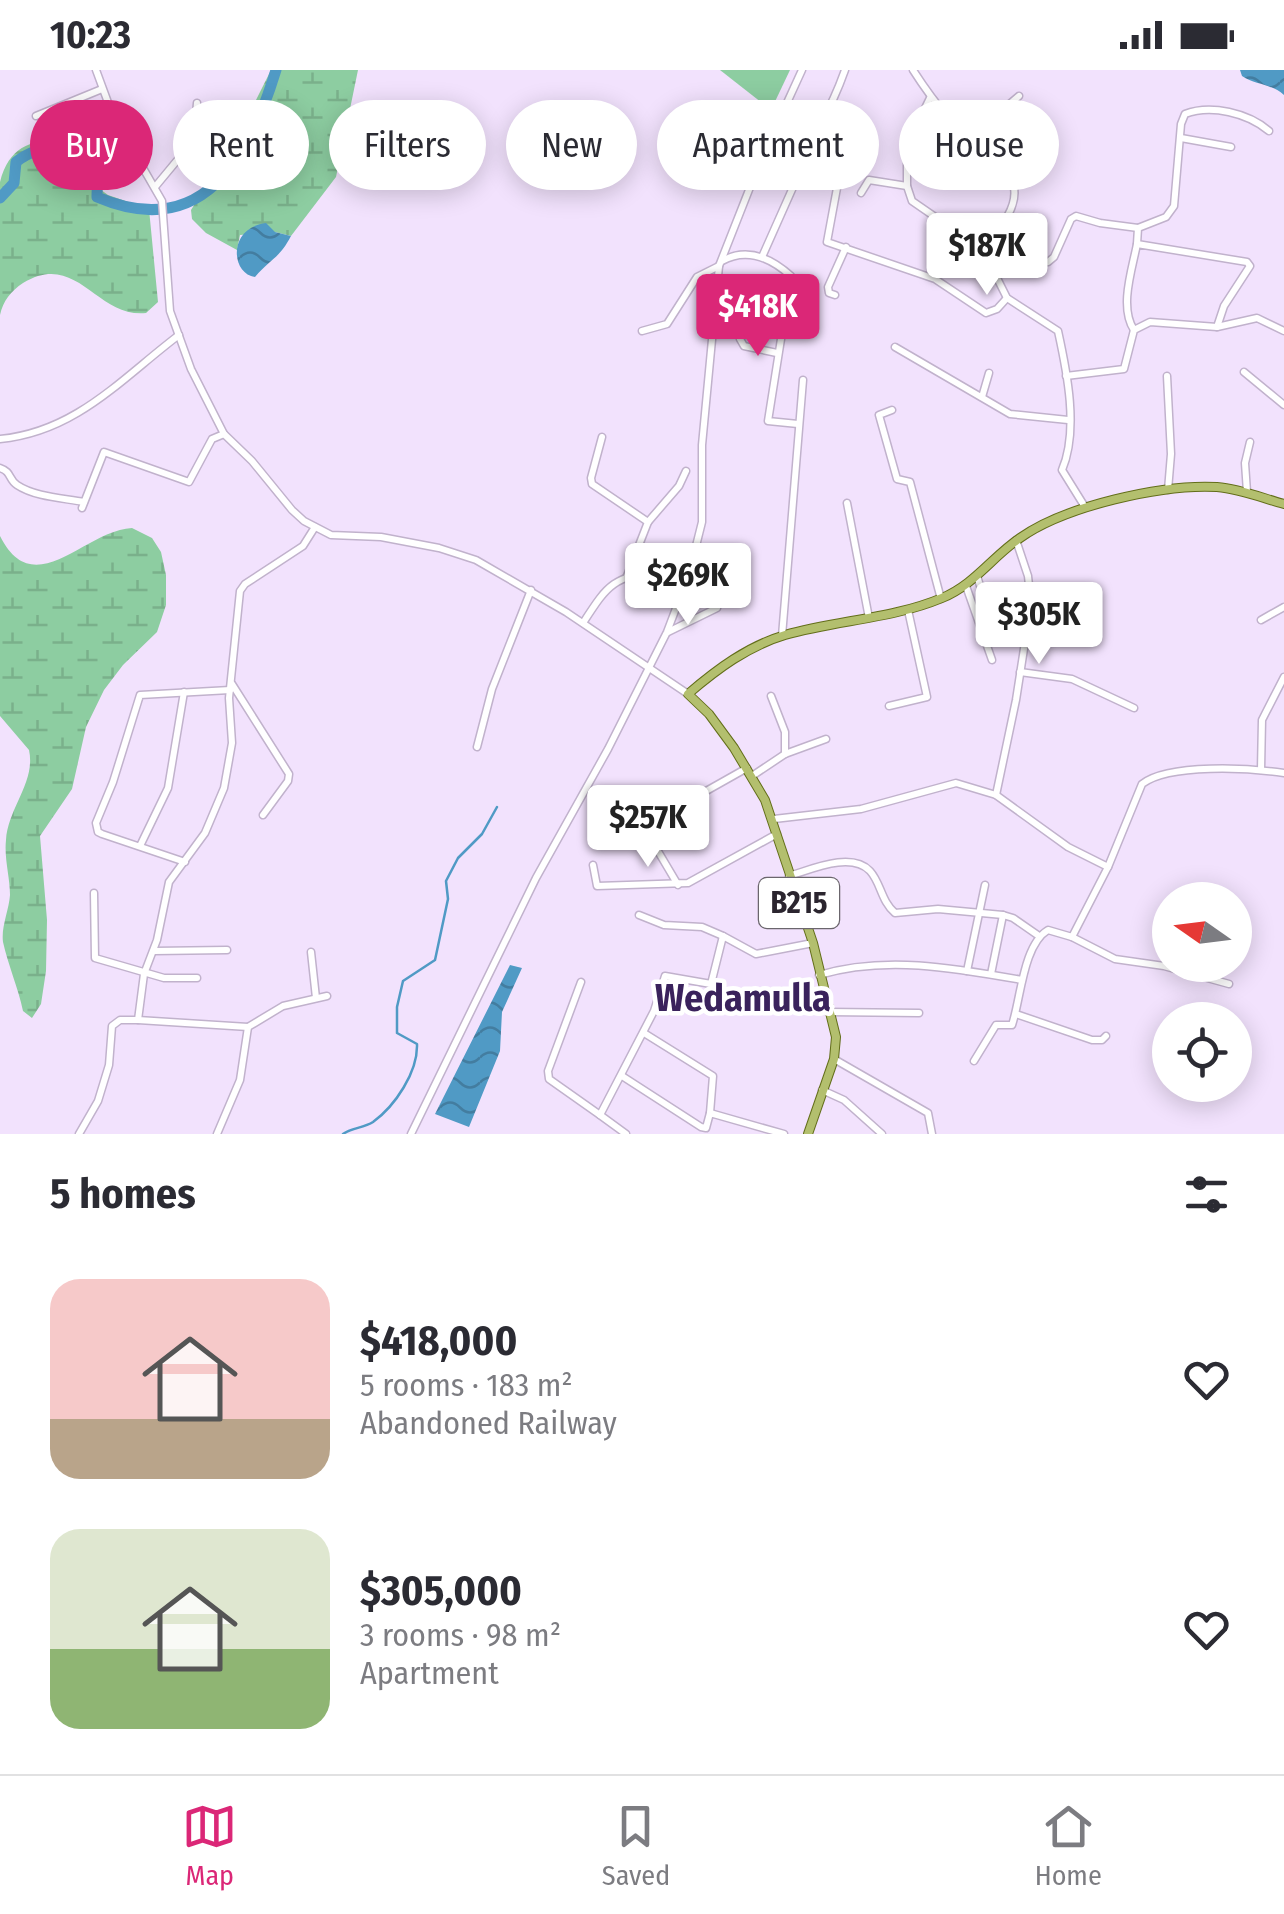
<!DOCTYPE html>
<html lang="en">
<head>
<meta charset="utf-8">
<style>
  :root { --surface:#fff; --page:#f2f2f3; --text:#2b2b33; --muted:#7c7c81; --line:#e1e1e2; --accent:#db2777 }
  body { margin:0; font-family:"Fira Sans Condensed",sans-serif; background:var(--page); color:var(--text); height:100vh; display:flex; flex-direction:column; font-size:38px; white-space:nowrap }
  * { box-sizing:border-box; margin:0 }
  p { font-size:32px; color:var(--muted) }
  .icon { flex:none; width:55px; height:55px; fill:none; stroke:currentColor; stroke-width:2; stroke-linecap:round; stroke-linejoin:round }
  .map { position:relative; height:1064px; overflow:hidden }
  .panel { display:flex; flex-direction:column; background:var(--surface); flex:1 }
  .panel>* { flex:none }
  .hud { position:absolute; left:30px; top:30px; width:1225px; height:90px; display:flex; gap:20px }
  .needle { width:65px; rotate:284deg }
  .fabs { position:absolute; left:1152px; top:812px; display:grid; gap:20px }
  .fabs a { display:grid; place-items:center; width:100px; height:100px; border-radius:50%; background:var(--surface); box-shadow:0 5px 25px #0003; font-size:50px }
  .price { position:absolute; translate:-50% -85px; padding:0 22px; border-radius:10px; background:#fff; color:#222; font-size:32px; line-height:65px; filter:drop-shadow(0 2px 5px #0008) }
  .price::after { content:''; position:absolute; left:50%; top:60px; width:30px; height:22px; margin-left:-15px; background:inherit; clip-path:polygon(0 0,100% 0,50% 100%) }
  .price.selected { background:var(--accent); color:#fff }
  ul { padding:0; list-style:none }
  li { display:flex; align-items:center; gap:30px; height:250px; padding:0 50px }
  li span { display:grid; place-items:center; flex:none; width:280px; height:200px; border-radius:30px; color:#555 }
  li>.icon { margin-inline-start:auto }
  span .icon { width:120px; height:120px; fill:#fffc; stroke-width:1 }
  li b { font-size:42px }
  h2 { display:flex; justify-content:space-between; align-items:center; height:120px; padding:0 50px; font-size:42px }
  .chip { padding:0 35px; border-radius:45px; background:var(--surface); box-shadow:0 5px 25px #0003; font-size:35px; line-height:90px }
  .chip.selected { background:var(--accent); color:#fff }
  .status { display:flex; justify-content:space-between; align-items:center; height:70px; padding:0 50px; background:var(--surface); direction:ltr }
  .status svg { height:28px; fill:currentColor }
  .dock { display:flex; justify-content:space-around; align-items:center; height:140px; border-top:2px solid var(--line); background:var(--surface); font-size:28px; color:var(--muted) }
  .dock a { display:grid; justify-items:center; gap:5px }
  .dock .selected { color:var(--accent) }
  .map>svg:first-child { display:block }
  .wetland { fill:url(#wetland-marsh) }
  .green { fill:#8dcda1 }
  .water { fill:url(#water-waves) }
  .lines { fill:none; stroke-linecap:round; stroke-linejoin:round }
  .stream { stroke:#509ac5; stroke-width:2.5 }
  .river { stroke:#509ac5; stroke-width:11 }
  .minor-casing { stroke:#c1b2cc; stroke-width:9 }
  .major-casing { stroke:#636e1a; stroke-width:10 }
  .minor { stroke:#fff; stroke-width:6 }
  .major { stroke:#b3bf6e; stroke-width:8 }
  .labels { text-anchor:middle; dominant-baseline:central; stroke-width:9; stroke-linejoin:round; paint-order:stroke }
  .shield { fill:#fff; stroke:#6b666d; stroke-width:2.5 }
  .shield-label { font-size:30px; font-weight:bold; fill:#2b252f }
  .quarter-label { font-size:38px; font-weight:bold; fill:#3a225c; stroke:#fff }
</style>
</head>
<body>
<div class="status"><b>10:23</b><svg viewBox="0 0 49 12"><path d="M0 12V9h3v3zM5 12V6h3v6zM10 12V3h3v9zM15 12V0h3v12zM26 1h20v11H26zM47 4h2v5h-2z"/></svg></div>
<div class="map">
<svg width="1284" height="1064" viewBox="0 0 1284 1064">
  <defs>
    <pattern id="wetland-marsh" width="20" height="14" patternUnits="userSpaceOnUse" patternTransform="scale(2.5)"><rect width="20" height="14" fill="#8dcda1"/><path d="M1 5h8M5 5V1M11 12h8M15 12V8" fill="none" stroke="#7ab08b"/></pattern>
    <pattern id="water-waves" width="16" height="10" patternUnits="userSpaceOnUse" patternTransform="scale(2.5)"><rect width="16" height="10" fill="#509ac5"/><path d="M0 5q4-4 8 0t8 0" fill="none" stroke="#437da0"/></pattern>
  </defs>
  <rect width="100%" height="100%" fill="#f2e2fd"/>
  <g class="wetland">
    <path d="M271,0H358L336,107L291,166L275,162L240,165L237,180L206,163L192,149L191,140L241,60Z"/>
    <path d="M80,71L93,85L97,117L108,125L149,139L158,232L146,243C96,248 77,180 23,213C11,221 3,231 0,245V112C11,69 41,68 80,71Z"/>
    <path d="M132,458L152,468L161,482L166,505V535L157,562L123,595L104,620L86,657L72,719L40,766L47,850L46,901L41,934L32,948L23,941C18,917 8,895 3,872C1,857 9,840 10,825C10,807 4,789 6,770C8,738 36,712 29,680L0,646V466C34,534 85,460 132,458Z"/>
  </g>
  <path class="green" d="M720,0H790L771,40Z"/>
  <g class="water">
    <path d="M1240,0H1284V25C1272,14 1256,15 1242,6Z"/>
    <path d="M266,153L275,162L291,166C279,189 270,189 255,207C231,204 227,158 266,153Z"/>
    <path d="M510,895L522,898L502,942L500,981L469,1057L435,1044Z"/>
  </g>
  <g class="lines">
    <path class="stream" d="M343,1064C351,1058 364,1058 373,1052C395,1036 418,1002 417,974L397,963V937L403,911L435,890L448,829L446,811L458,788L482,764L497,737"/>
    <path class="river" d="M0,128L14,113L16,92C38,74 89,64 97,103C98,110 97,120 97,127C202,172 249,89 276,0"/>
    <defs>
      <g id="minor">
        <path d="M96,0L113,46L162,131L170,241L191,299L224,364L252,391L292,440L304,451L331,465L381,467L439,478L476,490L566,542L688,624"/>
        <path d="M913,0C934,33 960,64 989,90C999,100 1011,103 1014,118C1018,140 995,164 983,180"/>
        <path d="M930,28L910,69L907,87V116L912,131L983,180L1007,228L1058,261C1067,302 1079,360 1062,400L1085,437"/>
        <path d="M36,46L102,19"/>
        <path d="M960,60L992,49L1019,26"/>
        <path d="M1181,68L1231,77"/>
        <path d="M155,117L194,70L197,33"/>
        <path d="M837,118L827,172L935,209L986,243L997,239L1007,228"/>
        <path d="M861,123L869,110L907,116"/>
        <path d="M1137,174L1138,158L1166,147L1174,136L1181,54L1185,44C1211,34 1248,43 1269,61"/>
        <path d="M762,187L794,115L792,89C816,67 834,31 845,0"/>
        <path d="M722,191C747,177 771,188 791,206L768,351L798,354"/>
        <path d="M1048,192L1054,187L1071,149L1076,146L1100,153L1138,158"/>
        <path d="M835,225L829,223L828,217L846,177"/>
        <path d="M1134,260C1119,237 1132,200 1137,174L1247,192L1250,196L1224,236L1217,257"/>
        <path d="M642,261L667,254L697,207L719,196"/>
        <path d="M740,269L744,276L777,283"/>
        <path d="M895,277L1010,344L1068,350"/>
        <path d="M1244,302L1284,335"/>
        <path d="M1066,306L1124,299L1134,260L1150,252L1217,257L1257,248L1284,261"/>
        <path d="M1167,306L1171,384L1168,420"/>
        <path d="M982,327L989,303"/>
        <path d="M892,340L879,345L897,409L910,412L941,529"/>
        <path d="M602,367L591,408L592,414L648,452L627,506"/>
        <path d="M0,369C76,362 122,308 179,265"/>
        <path d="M0,398C12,402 8,409 17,415C35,427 63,428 84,432"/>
        <path d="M1247,422L1245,393L1250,372"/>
        <path d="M847,433L869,548"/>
        <path d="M82,438L104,382L189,412L212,369L224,364"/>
        <path d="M648,452L679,416L686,401"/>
        <path d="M977,506L990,548"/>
        <path d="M966,516L992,590"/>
        <path d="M1261,550L1284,537"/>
        <path d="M583,553C610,511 612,510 661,498"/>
        <path d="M668,562L717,538L725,504"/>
        <path d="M782,566L803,310"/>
        <path d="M1020,602L1072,609L1134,638"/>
        <path d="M232,614L289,704L288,711L263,745"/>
        <path d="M771,626L785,662V684"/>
        <path d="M889,636L927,627L908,540"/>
        <path d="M477,677L492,619L531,520"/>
        <path d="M1261,700L1262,650L1284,607"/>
        <path d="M752,706L785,684L826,669"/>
        <path d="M996,725L1016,630L1031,534L1028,506L1016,470"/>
        <path d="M692,729L747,698"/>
        <path d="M774,749L861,739L956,713L996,725L1068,777L1108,797"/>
        <path d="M649,766L678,815"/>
        <path d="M140,776L168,718L184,622"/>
        <path d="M185,792L102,764L98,762L96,753L113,712L140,625L230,620"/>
        <path d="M593,795L597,816L688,813L777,764"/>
        <path d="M789,806C810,800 851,781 870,801C881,813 881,831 895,843L938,839L1003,845L1013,848L1039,866"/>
        <path d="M94,823L95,888L164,908H197"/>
        <path d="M639,845L664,855L702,857L723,866"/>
        <path d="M1072,867L1115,889L1164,896L1229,914"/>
        <path d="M154,881L227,880"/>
        <path d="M311,882L316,928"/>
        <path d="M967,901L985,815"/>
        <path d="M991,904L1003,845"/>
        <path d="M819,905C885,885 955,898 1022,910"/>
        <path d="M581,912L548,1001L549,1009L600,1045"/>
        <path d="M828,942L919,943"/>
        <path d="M1016,944L1092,970H1102L1106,966"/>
        <path d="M138,950L248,957"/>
        <path d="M644,963L713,1006L710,1043"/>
        <path d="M834,989L928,1043L932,1064"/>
        <path d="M974,991L996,955H1012C1021,928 1023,875 1048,860L1072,867L1108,797L1142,714C1169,693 1250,698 1284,703"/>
        <path d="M622,1006L701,1057L706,1058L710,1043L784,1064"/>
        <path d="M822,1020L844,1030L882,1064"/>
        <path d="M79,1064L98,1031L109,995L112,956L120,950H138L144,904L157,870L169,812L205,763L224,718L232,673L229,628L240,521L245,514L303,476L315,457"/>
        <path d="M217,1064L240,1010L248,957L283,936L327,926"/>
        <path d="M411,1064L536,808L608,679L667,562L689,504L702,452V375L719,196L760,92L802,0"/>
        <path d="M626,1064L600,1045L654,941L665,906L711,914L723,866L756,884L813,873"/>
      </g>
      <path id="major" d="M808,1064L834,989L836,967L813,873L765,730L734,678L709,644L688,624C717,599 748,576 785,565C837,550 892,549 942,528C974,515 992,487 1020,468C1065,436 1162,414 1217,417C1241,419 1262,428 1284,434"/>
    </defs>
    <use href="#minor" class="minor-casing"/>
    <use href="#major" class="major-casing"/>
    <use href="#minor" class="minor"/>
    <use href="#major" class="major"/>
  </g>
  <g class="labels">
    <rect class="shield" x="759" y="808" width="80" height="50" rx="8"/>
    <g class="shield-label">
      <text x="799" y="833">B215</text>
    </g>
    <g class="quarter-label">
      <text x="743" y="928">Wedamulla</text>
    </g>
  </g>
</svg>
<div class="fabs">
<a><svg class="needle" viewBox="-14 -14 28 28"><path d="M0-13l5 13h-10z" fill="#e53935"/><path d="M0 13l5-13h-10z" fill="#7c7c81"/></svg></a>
<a><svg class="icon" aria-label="locate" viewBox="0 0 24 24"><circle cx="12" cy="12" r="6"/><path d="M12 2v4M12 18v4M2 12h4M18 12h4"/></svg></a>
</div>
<b class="price" style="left:987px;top:228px">$187K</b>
<b class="price selected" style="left:758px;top:289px">$418K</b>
<b class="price" style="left:688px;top:558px">$269K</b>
<b class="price" style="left:1039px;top:597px">$305K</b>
<b class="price" style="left:648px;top:800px">$257K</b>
<div class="hud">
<a class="chip selected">Buy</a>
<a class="chip">Rent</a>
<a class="chip">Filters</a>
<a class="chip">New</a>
<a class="chip">Apartment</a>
<a class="chip">House</a>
</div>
</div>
<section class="panel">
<h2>5 homes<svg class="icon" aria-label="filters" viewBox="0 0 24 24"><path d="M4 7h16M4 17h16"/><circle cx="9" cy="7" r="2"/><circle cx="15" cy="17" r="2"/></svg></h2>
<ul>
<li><span style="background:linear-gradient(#f6c9c9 70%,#b9a48a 0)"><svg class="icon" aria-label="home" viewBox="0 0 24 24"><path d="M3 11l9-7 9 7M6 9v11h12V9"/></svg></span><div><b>$418,000</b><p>5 rooms · 183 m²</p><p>Abandoned Railway</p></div><svg class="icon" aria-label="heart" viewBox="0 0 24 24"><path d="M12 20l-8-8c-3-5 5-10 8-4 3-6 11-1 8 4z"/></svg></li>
<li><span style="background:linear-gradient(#dfe7d0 60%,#8fb573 0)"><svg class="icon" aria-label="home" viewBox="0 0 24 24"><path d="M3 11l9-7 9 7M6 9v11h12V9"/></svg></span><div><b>$305,000</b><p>3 rooms · 98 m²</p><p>Apartment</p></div><svg class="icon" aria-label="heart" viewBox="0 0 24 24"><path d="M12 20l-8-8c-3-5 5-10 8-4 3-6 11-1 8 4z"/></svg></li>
</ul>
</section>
<nav class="dock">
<a class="selected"><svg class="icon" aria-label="map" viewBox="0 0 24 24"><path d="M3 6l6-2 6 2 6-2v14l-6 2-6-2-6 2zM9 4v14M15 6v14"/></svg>Map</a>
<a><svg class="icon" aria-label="saved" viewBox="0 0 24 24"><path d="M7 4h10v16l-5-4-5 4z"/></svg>Saved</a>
<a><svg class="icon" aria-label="home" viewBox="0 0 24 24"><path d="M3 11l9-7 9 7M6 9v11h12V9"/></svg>Home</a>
</nav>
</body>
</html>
